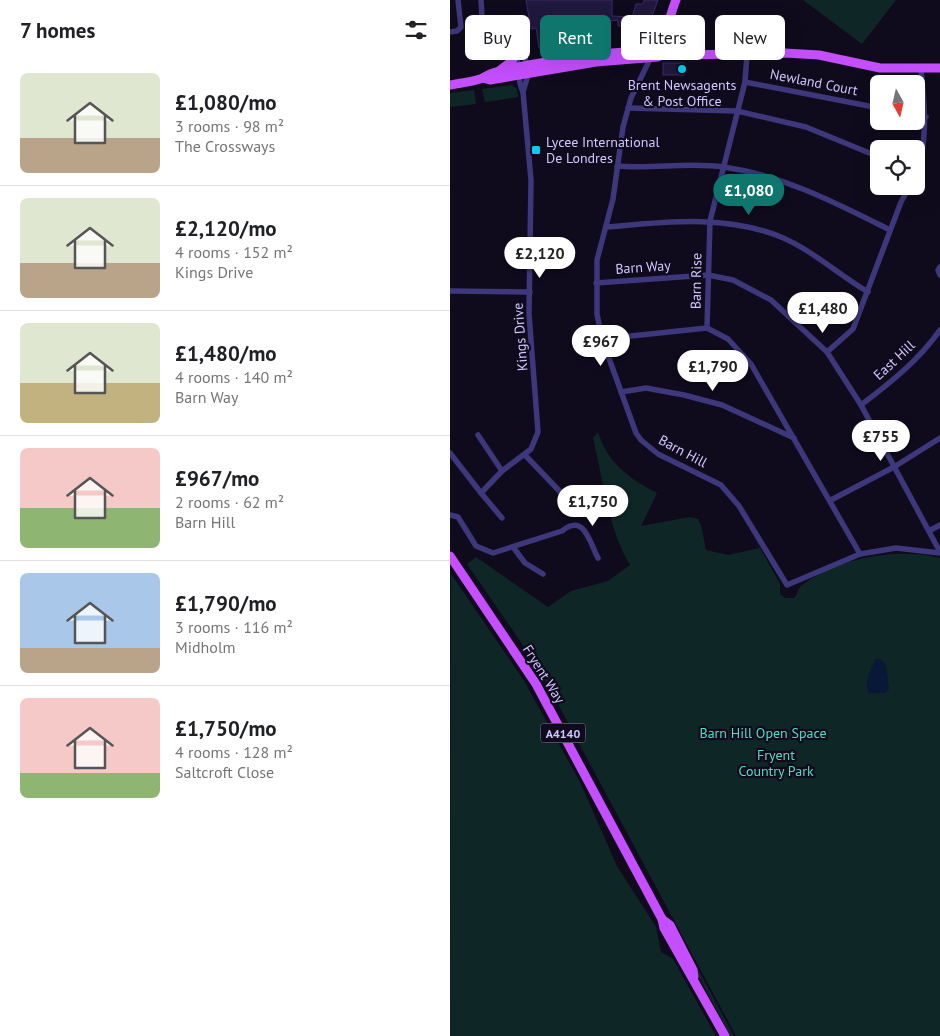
<!DOCTYPE html>
<html lang="en">
<head>
<meta charset="utf-8">
<style>
  :root { --surface:#fff; --page:#f2f2f2; --text:#202124; --muted:#757577; --line:#e0e0e0; --accent:#0f766e }
  body { margin:0; font-family:"PT Sans",sans-serif; background:var(--page); color:var(--text); height:100vh; display:flex; flex-direction:column; font-size:19px; white-space:nowrap }
  * { box-sizing:border-box; margin:0 }
  p { font-size:16px; color:var(--muted) }
  .icon { flex:none; width:28px; height:28px; fill:none; stroke:currentColor; stroke-width:2; stroke-linecap:round; stroke-linejoin:round }
  .map { position:relative; flex:1; overflow:hidden }
  .details { display:flex; flex-direction:column; background:var(--surface); width:450px }
  .details>* { flex:none }
  .top-card { position:absolute; left:15px; top:15px; width:400px; height:45px; display:flex; gap:10px }
  .needle { width:32px; rotate:172deg }
  .fabs { position:absolute; left:420px; top:75px; display:grid; gap:10px }
  .fabs a { display:grid; place-items:center; width:55px; height:55px; border-radius:8px; background:var(--surface); box-shadow:0 5px 20px #0002; font-size:25px }
  .price { position:absolute; translate:-50% -42px; padding:0 11px; border-radius:18px; background:#fff; color:#222; font-size:16px; line-height:32px; filter:drop-shadow(0 1px 2px #0008) }
  .price::after { content:''; position:absolute; left:50%; top:30px; width:15px; height:11px; margin-left:-8px; background:inherit; clip-path:polygon(0 0,100% 0,50% 100%) }
  .price.current { background:var(--accent); color:#fff }
  ul { padding:0; list-style:none }
  li { display:flex; align-items:center; gap:15px; height:125px; padding:0 20px }
  li+li { border-top:1px solid var(--line) }
  li span { display:grid; place-items:center; flex:none; width:140px; height:100px; border-radius:8px; color:#555 }
  li>.icon { margin-inline-start:auto }
  span .icon { width:60px; height:60px; fill:#fffc; stroke-width:1 }
  li b { font-size:21px }
  h2 { display:flex; justify-content:space-between; align-items:center; height:60px; padding:0 20px; font-size:21px }
  .pill { padding:0 18px; border-radius:8px; background:var(--surface); box-shadow:0 5px 20px #0002; font-size:18px; line-height:45px }
  .pill.current { background:var(--accent); color:#fff }
  main { display:flex; flex:1; min-height:0 }
  .map>svg:first-child { display:block }
  .green { fill:#0f2626 }
  .water { fill:#091838 }
  .building { fill:#21183d; stroke:#3a2a69 }
  .lines { fill:none; stroke-linecap:round; stroke-linejoin:round }
  .street { stroke:#3d377b; stroke-width:5.5 }
  .primary { stroke:#c54ffe; stroke-width:9 }
  .poi-dot { fill:#02ccf0; stroke:#0f0b1c; stroke-width:2 }
  .labels { text-anchor:middle; dominant-baseline:central; stroke-width:4.5; stroke-linejoin:round; paint-order:stroke }
  .shield { fill:#0f0b1c; stroke:#968fbb; stroke-width:1 }
  .shield-label { font-size:12px; font-weight:bold; fill:#d0c7ff }
  .street-label { font-size:14px; fill:#d0c7ff; stroke:#0f0b1c }
  .poi-label { font-size:14px; fill:#d0c7ff; stroke:#0f0b1c }
  .park-label { font-size:14px; fill:#55ddc2; stroke:#0f0b1c }
</style>
</head>
<body>
<main>
<section class="details">
<h2>7 homes<svg class="icon" aria-label="filters" viewBox="0 0 24 24"><path d="M4 7h16M4 17h16"/><circle cx="9" cy="7" r="2"/><circle cx="15" cy="17" r="2"/></svg></h2>
<ul>
<li><span style="background:linear-gradient(#dfe7d0 65%,#b9a48a 0)"><svg class="icon" aria-label="home" viewBox="0 0 24 24"><path d="M3 11l9-7 9 7M6 9v11h12V9"/></svg></span><div><b>£1,080/mo</b><p>3 rooms · 98 m²</p><p>The Crossways</p></div></li>
<li><span style="background:linear-gradient(#dfe7d0 65%,#b9a48a 0)"><svg class="icon" aria-label="home" viewBox="0 0 24 24"><path d="M3 11l9-7 9 7M6 9v11h12V9"/></svg></span><div><b>£2,120/mo</b><p>4 rooms · 152 m²</p><p>Kings Drive</p></div></li>
<li><span style="background:linear-gradient(#dfe7d0 60%,#c2b280 0)"><svg class="icon" aria-label="home" viewBox="0 0 24 24"><path d="M3 11l9-7 9 7M6 9v11h12V9"/></svg></span><div><b>£1,480/mo</b><p>4 rooms · 140 m²</p><p>Barn Way</p></div></li>
<li><span style="background:linear-gradient(#f6c9c9 60%,#8fb573 0)"><svg class="icon" aria-label="home" viewBox="0 0 24 24"><path d="M3 11l9-7 9 7M6 9v11h12V9"/></svg></span><div><b>£967/mo</b><p>2 rooms · 62 m²</p><p>Barn Hill</p></div></li>
<li><span style="background:linear-gradient(#a9c7e8 75%,#b9a48a 0)"><svg class="icon" aria-label="home" viewBox="0 0 24 24"><path d="M3 11l9-7 9 7M6 9v11h12V9"/></svg></span><div><b>£1,790/mo</b><p>3 rooms · 116 m²</p><p>Midholm</p></div></li>
<li><span style="background:linear-gradient(#f6c9c9 75%,#8fb573 0)"><svg class="icon" aria-label="home" viewBox="0 0 24 24"><path d="M3 11l9-7 9 7M6 9v11h12V9"/></svg></span><div><b>£1,750/mo</b><p>4 rooms · 128 m²</p><p>Saltcroft Close</p></div></li>
</ul>
</section>
<div class="map">
<svg width="490" height="1036" viewBox="0 0 490 1036">
  <rect width="100%" height="100%" fill="#0f0b1c"/>
  <g class="green">
    <path d="M353,0H446L412,44Z"/>
    <path d="M62,85L67,89L68,97L35,102L32,89Z"/>
    <path d="M24,90L26,104L0,107V93Z"/>
    <path d="M148,432C158,464 179,478 207,493L191,526L240,517L248,519L251,525L256,550L278,555L310,548L330,584V594L335,598H344C348,594 347,589 352,585C390,558 445,547 490,558V1036H286L88,667L17,564L26,557L98,607L121,591L158,581L180,565C158,529 153,479 143,438Z"/>
    <path d="M1,574L73,679L130,782L167,866L206,927L211,952L223,959L266,1036H0Z"/>
    <path d="M243,960L284,1036H280L241,962Z"/>
  </g>
  <path class="water" d="M425,659H430L436,665L439,689L435,693H419C413,680 422,671 425,659Z"/>
  <g class="building">
    <path d="M76,0H162V16L182,17L186,4H193L194,0H208L201,19L188,15V26H168V20L146,23L148,39L89,48L86,28L81,29Z"/>
    <rect x="213" y="63" width="21" height="12"/>
  </g>
  <g class="lines">
    <g class="street">
      <path d="M31,0C32,9 31,20 34,29C39,46 64,34 73,45L78,75L73,92C65,76 71,57 62,41"/>
      <path d="M0,32L7,31L11,27L8,0"/>
      <path d="M201,57L181,98L173,127L163,199L147,260V314L152,339L186,433L191,440L208,454L271,485L289,506L337,585L410,554L446,548L490,553"/>
      <path d="M295,82L429,108"/>
      <path d="M178,108L287,111L356,127L429,157"/>
      <path d="M466,115L476,117"/>
      <path d="M167,166C203,169 239,162 274,167C335,176 386,203 440,230"/>
      <path d="M466,173C479,139 474,104 471,69"/>
      <path d="M157,227C215,222 275,214 331,237C362,250 389,275 418,292"/>
      <path d="M490,267L488,270L490,275"/>
      <path d="M146,283L258,275L283,280L321,300L377,352L411,405L490,552"/>
      <path d="M0,291L80,292"/>
      <path d="M257,328L260,221L295,82L297,54"/>
      <path d="M257,328L278,339L301,364L410,554"/>
      <path d="M152,339L257,328"/>
      <path d="M377,352L403,329L451,202L460,186"/>
      <path d="M171,392L196,388L234,395L272,405L344,438"/>
      <path d="M411,405C440,383 469,360 490,330"/>
      <path d="M28,435L52,471"/>
      <path d="M0,453L31,493"/>
      <path d="M75,455L118,500"/>
      <path d="M381,500L444,467L490,438"/>
      <path d="M0,515L8,517L26,546L43,553L112,531C134,513 139,541 148,558"/>
      <path d="M52,518L31,493L52,471L81,449L88,432L79,314L81,180L73,92"/>
      <path d="M479,531L490,525"/>
      <path d="M63,547L75,563L93,574"/>
    </g>
    <g class="primary">
      <path d="M185,50L208,37"/>
      <path d="M205,51C213,47 221,11 226,0"/>
      <path d="M50,70L62,61L66,53"/>
      <path d="M33,78L40,80L146,62L208,57"/>
      <path d="M0,85C10,83 21,82 30,79C34,78 37,75 40,74C66,64 216,41 234,55L335,53L369,55L430,68H490"/>
      <path d="M0,556L86,684L212,919L214,928L275,1036"/>
      <path d="M212,919L220,925L243,970L244,977"/>
    </g>
  </g>
  <g class="poi-dot">
    <circle cx="232" cy="69" r="5"/>
    <rect x="81" y="145" width="10" height="10" rx="2.5"/>
  </g>
  <g class="labels">
    <rect class="shield" x="90.5" y="723.5" width="45" height="19" rx="4"/>
    <g class="shield-label">
      <text x="113" y="733">A4140</text>
    </g>
    <g class="street-label">
      <text transform="translate(364 82) rotate(11)">Newland Court</text>
      <text transform="translate(193 267) rotate(-4)">Barn Way</text>
      <text transform="translate(246 281) rotate(-89)">Barn Rise</text>
      <text transform="translate(70 337) rotate(-94)">Kings Drive</text>
      <text transform="translate(444 360) rotate(-43)">East Hill</text>
      <text transform="translate(233 451) rotate(28)">Barn Hill</text>
      <text transform="translate(94 674) rotate(58)">Fryent Way</text>
    </g>
    <g class="poi-label">
      <text x="232" y="85">Brent Newsagents<tspan x="232" dy="16">&amp; Post Office</tspan></text>
      <text x="96" y="142" text-anchor="start">Lycee International<tspan x="96" dy="16">De Londres</tspan></text>
    </g>
    <g class="park-label">
      <text x="313" y="733">Barn Hill Open Space</text>
      <text x="326" y="755">Fryent<tspan x="326" dy="16">Country Park</tspan></text>
    </g>
  </g>
</svg>
<div class="fabs">
<a><svg class="needle" viewBox="-14 -14 28 28"><path d="M0-13l5 13h-10z" fill="#e53935"/><path d="M0 13l5-13h-10z" fill="#757577"/></svg></a>
<a><svg class="icon" aria-label="locate" viewBox="0 0 24 24"><circle cx="12" cy="12" r="6"/><path d="M12 2v4M12 18v4M2 12h4M18 12h4"/></svg></a>
</div>
<b class="price current" style="left:299px;top:216px">£1,080</b>
<b class="price" style="left:90px;top:279px">£2,120</b>
<b class="price" style="left:373px;top:334px">£1,480</b>
<b class="price" style="left:151px;top:367px">£967</b>
<b class="price" style="left:263px;top:392px">£1,790</b>
<b class="price" style="left:431px;top:462px">£755</b>
<b class="price" style="left:143px;top:527px">£1,750</b>
<div class="top-card">
<a class="pill">Buy</a>
<a class="pill current">Rent</a>
<a class="pill">Filters</a>
<a class="pill">New</a>
</div>
</div>
</main>
</body>
</html>
